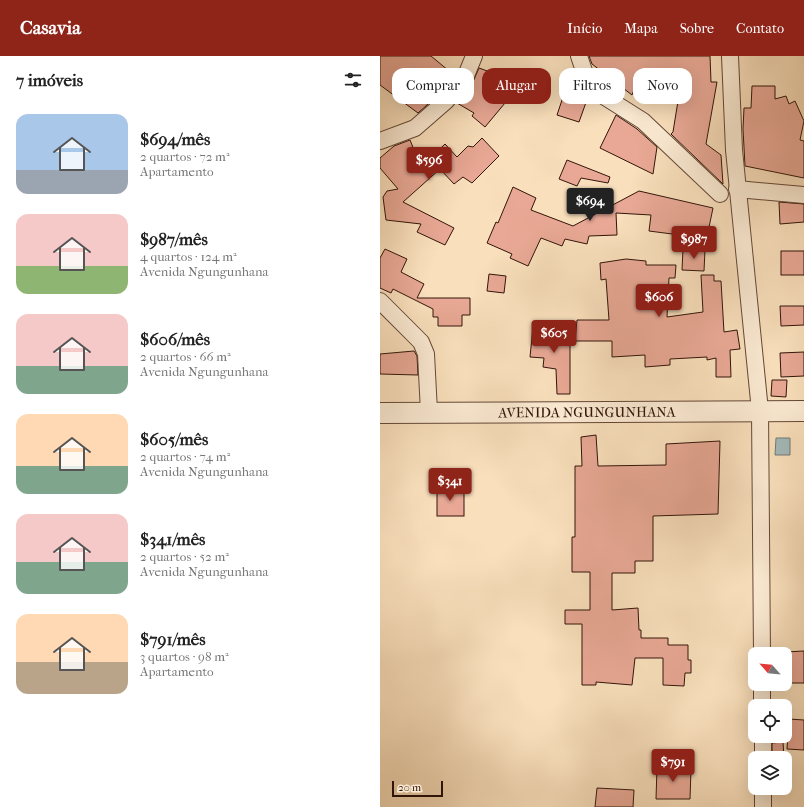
<!DOCTYPE html>
<html lang="pt">
<head>
<meta charset="utf-8">
<style>
  :root { --surface:#fff; --page:#f2f2f2; --text:#222; --muted:#767676; --accent:#8f2418 }
  body { margin:0; font-family:"IM FELL French Canon",serif; background:var(--page); color:var(--text); height:100vh; display:flex; flex-direction:column; font-size:15px; white-space:nowrap }
  * { box-sizing:border-box; margin:0 }
  p { font-size:13px; color:var(--muted) }
  .icon { flex:none; width:22px; height:22px; fill:none; stroke:currentColor; stroke-width:2; stroke-linecap:round; stroke-linejoin:round }
  .map { position:relative; flex:1; overflow:hidden }
  .sheet { display:flex; flex-direction:column; background:var(--surface); width:380px }
  .sheet>* { flex:none }
  .guide { position:absolute; left:12px; top:12px; width:352px; height:36px; display:flex; gap:8px }
  .needle { width:26px; rotate:297deg }
  .controls { position:absolute; left:368px; top:591px; display:grid; gap:8px }
  .controls a { display:grid; place-items:center; width:44px; height:44px; border-radius:8px; background:var(--surface); box-shadow:0 4px 16px #0002; font-size:20px }
  .scale { position:absolute; left:12px; bottom:10px; width:51px; box-sizing:border-box; padding-left:4px; border:2px solid #321509; border-top:0; font-size:11px; line-height:14px; white-space:nowrap; color:#321509; -webkit-text-stroke:3px #fbead3; paint-order:stroke }
  .price { position:absolute; translate:-50% -34px; padding:0 9px; border-radius:4px; background:var(--accent); color:#fff; font-size:13px; line-height:26px; filter:drop-shadow(0 1px 2px #0008) }
  .price::after { content:''; position:absolute; left:50%; top:24px; width:12px; height:9px; margin-left:-6px; background:inherit; clip-path:polygon(0 0,100% 0,50% 100%) }
  .price.active { background:#222; color:#fff }
  ul { padding:0; list-style:none }
  li { display:flex; align-items:center; gap:12px; height:100px; padding:0 16px }
  li span { display:grid; place-items:center; flex:none; width:112px; height:80px; border-radius:12px; color:#555 }
  li>.icon { margin-inline-start:auto }
  span .icon { width:48px; height:48px; fill:#fffc; stroke-width:1 }
  li b { font-size:17px }
  h2 { display:flex; justify-content:space-between; align-items:center; height:48px; padding:0 16px; font-size:17px }
  .chip { padding:0 14px; border-radius:12px; background:var(--surface); box-shadow:0 4px 16px #0002; font-size:14px; line-height:36px }
  .chip.active { background:var(--accent); color:#fff }
  header { display:flex; align-items:center; gap:24px; box-sizing:border-box; height:56px; padding:0 20px; background:var(--accent); color:#fff }
  header strong { font-size:19px }
  nav { display:flex; gap:22px; margin-inline-start:auto; font-size:14px }
  main { display:flex; flex:1; min-height:0 }
  .map>svg:first-child { display:block }
  .water { fill:#a2babb; stroke:#757874 }
  .building { fill:#e8a895; stroke:#321509 }
  .lines { fill:none; stroke-linecap:round; stroke-linejoin:round }
  .minor-casing { stroke:#644836; stroke-width:18 }
  .tertiary-casing { stroke:#644836; stroke-width:22 }
  .minor { stroke:#fbead3; stroke-width:16 }
  .tertiary { stroke:#fbead3; stroke-width:20 }
  .labels { text-anchor:middle; dominant-baseline:central; stroke-width:4; stroke-linejoin:round; paint-order:stroke }
  .street-label { font-size:14px; fill:#321509; stroke:#fbead3 }
</style>
</head>
<body>
<header>
<strong>Casavia</strong>
<nav><a>Início</a><a>Mapa</a><a>Sobre</a><a>Contato</a></nav>
</header>
<main>
<section class="sheet">
<h2>7 imóveis<svg class="icon" aria-label="filters" viewBox="0 0 24 24"><path d="M4 7h16M4 17h16"/><circle cx="9" cy="7" r="2"/><circle cx="15" cy="17" r="2"/></svg></h2>
<ul>
<li><span style="background:linear-gradient(#a9c7e8 70%,#9aa5b1 0)"><svg class="icon" aria-label="home" viewBox="0 0 24 24"><path d="M3 11l9-7 9 7M6 9v11h12V9"/></svg></span><div><b>$694/mês</b><p>2 quartos · 72 m²</p><p>Apartamento</p></div></li>
<li><span style="background:linear-gradient(#f6c9c9 65%,#8fb573 0)"><svg class="icon" aria-label="home" viewBox="0 0 24 24"><path d="M3 11l9-7 9 7M6 9v11h12V9"/></svg></span><div><b>$987/mês</b><p>4 quartos · 124 m²</p><p>Avenida Ngungunhana</p></div></li>
<li><span style="background:linear-gradient(#f6c9c9 65%,#7fa58c 0)"><svg class="icon" aria-label="home" viewBox="0 0 24 24"><path d="M3 11l9-7 9 7M6 9v11h12V9"/></svg></span><div><b>$606/mês</b><p>2 quartos · 66 m²</p><p>Avenida Ngungunhana</p></div></li>
<li><span style="background:linear-gradient(#ffd9b3 65%,#7fa58c 0)"><svg class="icon" aria-label="home" viewBox="0 0 24 24"><path d="M3 11l9-7 9 7M6 9v11h12V9"/></svg></span><div><b>$605/mês</b><p>2 quartos · 74 m²</p><p>Avenida Ngungunhana</p></div></li>
<li><span style="background:linear-gradient(#f6c9c9 60%,#7fa58c 0)"><svg class="icon" aria-label="home" viewBox="0 0 24 24"><path d="M3 11l9-7 9 7M6 9v11h12V9"/></svg></span><div><b>$341/mês</b><p>2 quartos · 52 m²</p><p>Avenida Ngungunhana</p></div></li>
<li><span style="background:linear-gradient(#ffd9b3 60%,#b9a48a 0)"><svg class="icon" aria-label="home" viewBox="0 0 24 24"><path d="M3 11l9-7 9 7M6 9v11h12V9"/></svg></span><div><b>$791/mês</b><p>3 quartos · 98 m²</p><p>Apartamento</p></div></li>
</ul>
</section>
<div class="map">
<svg width="424" height="751" viewBox="0 0 424 751">
  <rect width="100%" height="100%" fill="#f9dfbc"/>
  <filter id="stains"><feTurbulence type="fractalNoise" baseFrequency=".005" numOctaves="4"/><feColorMatrix values="0 0 0 0 .2 0 0 0 0 .09 0 0 0 0 .02 0 0 0 .5 -.17"/></filter>
  <radialGradient id="worn" r=".72"><stop offset=".6" stop-color="#630" stop-opacity="0"/><stop offset="1" stop-color="#630" stop-opacity=".3"/></radialGradient>
  <path class="water" d="M396,382H410V399H395Z"/>
  <g class="building">
    <path d="M0,0H51L75,20L61,37L57,35L47,49L38,57L0,29Z"/>
    <path d="M209,0H330L331,26H337L326,88L341,99L343,128L291,78L293,76L298,45L254,34L252,39L212,8Z"/>
    <path d="M99,12L110,16L104,32L125,47L105,71L92,60L94,57L77,47L92,28Z"/>
    <path d="M187,29L207,36L209,38L199,66L177,59Z"/>
    <path d="M372,30H395V43L406,40L409,48L415,45L424,65L420,84L424,85V122L365,110L363,73L364,52H371Z"/>
    <path d="M236,59L257,73L277,91L273,118L220,92Z"/>
    <path d="M102,82L119,100L92,127L83,121L74,128L60,113L23,146L74,172L65,189L37,176L41,168L6,164L3,141L7,135L18,133L0,112V102L14,90L30,84L41,111L65,88L77,101L88,90L93,91Z"/>
    <path d="M187,104L230,121L228,127L201,122L197,130L179,123Z"/>
    <path d="M133,131L156,142L151,154L193,170L259,135L333,152L328,176L300,179L269,175L271,159L236,157L237,179L209,180L207,188L185,183L182,190L161,182L148,210L130,202L132,198L107,187L116,166L118,167Z"/>
    <path d="M399,146L424,148V166L400,168Z"/>
    <path d="M5,193L27,203L21,216L44,228L37,242H90V259H82V270H58V261H53V253L13,233L11,237L0,232V202Z"/>
    <path d="M303,193L325,194L324,215L302,214Z"/>
    <rect x="401" y="195" width="23" height="24"/>
    <path d="M246,203L266,205V209H296L295,222H289L287,261L323,256L321,219H334V225H341L344,276L357,274L360,293L350,294L351,321H336V302L327,304V301L290,303V309L265,311V299L232,301V285H195L197,264H229L226,223L221,224L220,207Z"/>
    <path d="M109,218L126,220L124,237L107,235Z"/>
    <path d="M400,250H424V269L401,270Z"/>
    <path d="M153,271L190,274V338H177L176,313L163,311L164,302L150,301Z"/>
    <path d="M34,295L37,300L38,319L0,318V298Z"/>
    <path d="M424,296V320L401,321L400,297Z"/>
    <path d="M392,324H407L406,341L391,340Z"/>
    <path d="M216,379L218,410L286,409V388L340,385L338,458L273,460V505H255V517H232V554L258,552L259,574H261V582H288V589H308V604H311V617H305L304,630L283,629V602H255L252,629L216,626V629H202V568H185V554H210V516H192V481H195V410H202L201,381Z"/>
    <rect x="57" y="431" width="27" height="29"/>
    <path d="M424,595V627H405V596Z"/>
    <path d="M409,663L424,664V694L407,693Z"/>
    <path d="M403,686L404,702H392V687Z"/>
    <path d="M277,711L311,713L310,743H276Z"/>
    <path d="M217,732L254,734L253,751H215Z"/>
  </g>
  <g class="lines">
    <defs>
      <g id="minor">
        <path d="M199,0L206,21L225,41L263,65L340,138"/>
        <path d="M350,0L354,94L380,355L382,598"/>
        <path d="M0,85L35,72L66,45L85,22L94,0"/>
        <path d="M357,133L424,139"/>
        <path d="M0,245L41,286L46,298L49,356"/>
        <path d="M382,628V650"/>
        <path d="M383,680V702"/>
        <path d="M383,732V751"/>
      </g>
      <g id="tertiary">
        <path id="s1" d="M0,357L424,355"/>
      </g>
    </defs>
    <use href="#minor" class="minor-casing"/>
    <use href="#tertiary" class="tertiary-casing"/>
    <use href="#minor" class="minor"/>
    <use href="#tertiary" class="tertiary"/>
  </g>
  <g class="labels">
    <g class="street-label">
      <text stroke="none"><textPath href="#s1" startOffset="207">AVENIDA NGUNGUNHANA</textPath></text>
    </g>
  </g>
  <rect width="100%" height="100%" filter="url(#stains)"/>
  <rect width="100%" height="100%" fill="url(#worn)"/>
</svg>
<div class="controls">
<a><svg class="needle" viewBox="-14 -14 28 28"><path d="M0-13l5 13h-10z" fill="#e53935"/><path d="M0 13l5-13h-10z" fill="#767676"/></svg></a>
<a><svg class="icon" aria-label="locate" viewBox="0 0 24 24"><circle cx="12" cy="12" r="6"/><path d="M12 2v4M12 18v4M2 12h4M18 12h4"/></svg></a>
<a><svg class="icon" aria-label="layers" viewBox="0 0 24 24"><path d="M12 4l9 5-9 5-9-5zM3 14l9 5 9-5"/></svg></a>
</div>
<div class="scale">20 m</div>
<b class="price" style="left:49px;top:125px">$596</b>
<b class="price active" style="left:210px;top:166px">$694</b>
<b class="price" style="left:314px;top:204px">$987</b>
<b class="price" style="left:279px;top:262px">$606</b>
<b class="price" style="left:174px;top:298px">$605</b>
<b class="price" style="left:70px;top:446px">$341</b>
<b class="price" style="left:293px;top:727px">$791</b>
<div class="guide">
<a class="chip">Comprar</a>
<a class="chip active">Alugar</a>
<a class="chip">Filtros</a>
<a class="chip">Novo</a>
</div>
</div>
</main>
</body>
</html>
